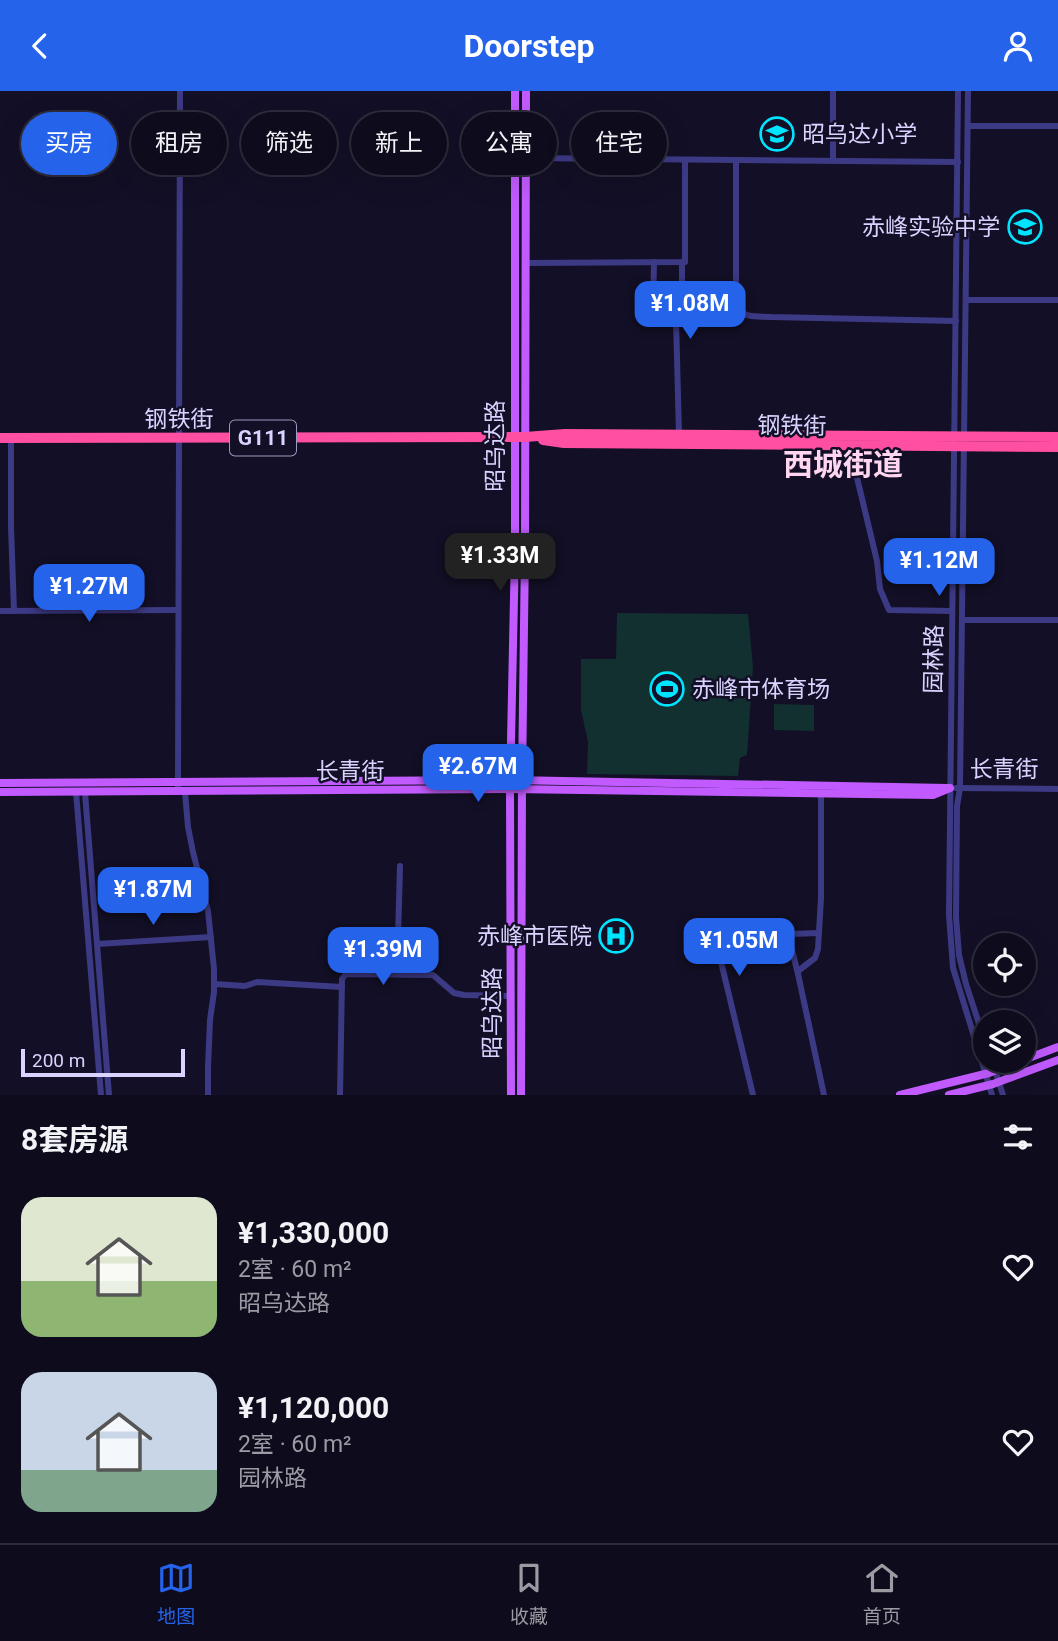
<!DOCTYPE html>
<html lang="zh">
<head>
<meta charset="utf-8">
<style>
  :root { --surface:#0e0b1c; --page:#171425; --text:#f1f3f6; --muted:#9b9ba3; --line:#2e2b3b; --accent:#2563eb }
  body { margin:0; font-family:Roboto,"Noto Sans SC",sans-serif; background:var(--page); color:var(--text); height:100vh; display:flex; flex-direction:column; font-size:26px; white-space:nowrap }
  * { box-sizing:border-box; margin:0 }
  p { font-size:23px; color:var(--muted) }
  .icon { flex:none; width:38px; height:38px; fill:none; stroke:currentColor; stroke-width:2; stroke-linecap:round; stroke-linejoin:round }
  .map { position:relative; height:1004px; overflow:hidden }
  .details { display:flex; flex-direction:column; background:var(--surface); flex:1 }
  .details>* { flex:none }
  .banner { position:absolute; left:21px; top:21px; width:700px; height:63px; display:flex; gap:14px }
  .tools { position:absolute; left:973px; top:842px; display:grid; gap:14px }
  .tools a { display:grid; place-items:center; width:63px; height:63px; border-radius:50%; background:var(--surface); box-shadow:0 7px 28px #0002,0 0 0 2px var(--line); font-size:35px }
  .scale { position:absolute; left:21px; bottom:18px; width:164px; box-sizing:border-box; padding-left:7px; border:4px solid #d9d4ff; border-top:0; font-size:19px; line-height:24px; white-space:nowrap; color:#d9d4ff; -webkit-text-stroke:5px #130f26; paint-order:stroke }
  .price { position:absolute; translate:-50% -60px; padding:0 16px; border-radius:14px; background:var(--accent); color:#fff; font-size:23px; line-height:46px; filter:drop-shadow(0 2px 4px #0008) }
  .price::after { content:''; position:absolute; left:50%; top:42px; width:21px; height:16px; margin-left:-10px; background:inherit; clip-path:polygon(0 0,100% 0,50% 100%) }
  .price.current { background:#222; color:#fff }
  ul { padding:0; list-style:none }
  li { display:flex; align-items:center; gap:21px; height:175px; padding:0 21px }
  li span { display:grid; place-items:center; flex:none; width:196px; height:140px; border-radius:21px; color:#555 }
  li>.icon { margin-inline-start:auto }
  span .icon { width:84px; height:84px; fill:#fffc; stroke-width:1 }
  li b { font-size:30px }
  h2 { display:flex; justify-content:space-between; align-items:center; height:84px; padding:0 21px; font-size:30px }
  .chip { padding:0 24px; border-radius:32px; background:var(--surface); box-shadow:0 7px 28px #0002,0 0 0 2px var(--line); font-size:24px; line-height:63px }
  .chip.current { background:var(--accent); color:#fff }
  header { display:flex; justify-content:space-between; align-items:center; height:91px; padding:0 21px; background:var(--accent); color:#fff; font-size:32px; font-weight:700 }
  .menu { display:flex; justify-content:space-around; align-items:center; height:98px; border-top:2px solid var(--line); background:var(--surface); font-size:19px; color:var(--muted) }
  .menu a { display:grid; justify-items:center; gap:4px }
  .menu .current { color:var(--accent) }
  .map>svg:first-child { display:block }
  .green { fill:#12302f }
  .lines { fill:none; stroke-linecap:round; stroke-linejoin:round }
  .minor { stroke:#3d3a85; stroke-width:6 }
  .major { stroke:#c25bff; stroke-width:8 }
  .highway { stroke:#ff4fa3; stroke-width:10 }
  .labels { text-anchor:middle; dominant-baseline:central; stroke-width:5; stroke-linejoin:round; paint-order:stroke }
  .shield { fill:#130f26; stroke:#9e99be; stroke-width:2 }
  .shield-label { font-size:21px; font-weight:bold; fill:#d9d4ff }
  .poi-label { font-size:23px; fill:#d9d4ff; stroke:#130f26; text-anchor:start }
  .street-label { font-size:23px; fill:#d9d4ff; stroke:#130f26 }
  .district-label { font-size:30px; font-weight:bold; fill:#ffd6f0; stroke:#130f26 }
</style>
</head>
<body>
<header><svg class="icon" aria-label="back" viewBox="0 0 24 24"><path d="M15 5l-7 7 7 7"/></svg>Doorstep<svg class="icon" aria-label="person" viewBox="0 0 24 24"><circle cx="12" cy="8" r="4"/><path d="M4 21q1-7 8-7t8 7"/></svg></header>
<div class="map">
<svg width="1058" height="1004" viewBox="0 0 1058 1004">
  <rect width="100%" height="100%" fill="#130f26"/>
  <g class="green">
    <path d="M617,522L748,523L753,576L747,664L740,667L738,685L587,683L588,651L581,619V568H616Z"/>
    <path d="M774,613L814,614V640L774,639Z"/>
  </g>
  <g class="lines">
    <g class="minor">
      <path d="M833,0V70"/>
      <path d="M958,0L949,824L953,877L992,1004"/>
      <path d="M968,0L960,697L957,715L956,826L959,864L966,893L985,951"/>
      <path d="M968,35H1058"/>
      <path d="M526,67L958,71"/>
      <path d="M736,69V215C743,228 758,225 771,226L956,230"/>
      <path d="M654,171L653,218C656,227 666,225 674,225L676,228L679,344"/>
      <path d="M525,172L685,171V69"/>
      <path d="M966,209H1058"/>
      <path d="M674,225L682,215V171"/>
      <path d="M11,347V436L14,520"/>
      <path d="M851,355L853,370L877,470L880,498L889,519L952,520"/>
      <path d="M0,520L178,519"/>
      <path d="M962,529H1058"/>
      <path d="M178,695L180,0"/>
      <path d="M956,697L1058,698"/>
      <path d="M76,701L101,1004"/>
      <path d="M185,701L188,736L193,761L208,820L214,878V901L210,929L208,976V1004"/>
      <path d="M85,702L109,1004"/>
      <path d="M821,703V807L818,858L815,867L798,880V883L824,1004"/>
      <path d="M788,843L798,883"/>
      <path d="M97,853L211,846"/>
      <path d="M397,883L400,775"/>
      <path d="M214,893L245,895L257,891L342,896"/>
      <path d="M992,970L1003,1004"/>
      <path d="M340,1004L342,888L346,883L433,884L454,902L464,904L511,905"/>
      <path d="M753,1004L717,854C719,848 725,846 731,845L819,842"/>
    </g>
    <g class="major">
      <path d="M0,692L510,689L947,697"/>
      <path d="M0,701L510,698L933,704L950,697"/>
      <path d="M511,1004L510,698L515,458V0"/>
      <path d="M521,1004L522,689L525,458L526,0"/>
      <path d="M900,1004L989,982L1058,956"/>
      <path d="M949,1004L993,993L1058,969"/>
    </g>
    <g class="highway">
      <path d="M0,347L525,346L565,343L1058,346"/>
      <path d="M543,349L564,352L1058,356"/>
    </g>
  </g>
  <defs>
    <symbol id="school-ring" viewBox="-11 -11 22 22"><circle r="9.5" fill="#130f26" stroke="#00e5ff" stroke-width="1.5"/><path d="M0-5L7-2L0 1L-7-2ZM-4 1L0 2.5L4 1V4Q0 6-4 4Z" fill="#00e5ff"/></symbol>
    <symbol id="stadium-ring" viewBox="-11 -11 22 22"><circle r="9.5" fill="#130f26" stroke="#00e5ff" stroke-width="1.5"/><path d="M0-5a6.5 5 0 1 0 0 10a6.5 5 0 1 0 0-10ZM-3.5-1.8h7v3.6h-7Z" fill="#00e5ff"/></symbol>
    <symbol id="hospital-ring" viewBox="-11 -11 22 22"><circle r="9.5" fill="#130f26" stroke="#00e5ff" stroke-width="1.5"/><path d="M-5-5h3v3.5h4V-5h3V5h-3V1.5h-4V5h-3Z" fill="#00e5ff"/></symbol>
  </defs>
  <g fill-rule="evenodd">
    <use href="#school-ring" x="758" y="24" width="38" height="38"/>
    <use href="#school-ring" x="1006" y="117" width="38" height="38"/>
    <use href="#stadium-ring" x="648" y="579" width="38" height="38"/>
    <use href="#hospital-ring" x="597" y="826" width="38" height="38"/>
  </g>
  <g class="labels">
    <rect class="shield" x="230" y="329.5" width="66" height="35" rx="5"/>
    <g class="shield-label">
      <text x="263" y="347">G111</text>
    </g>
    <g class="poi-label">
      <text x="802" y="43">昭乌达小学</text>
      <text x="1000" y="136" text-anchor="end">赤峰实验中学</text>
      <text x="692" y="598">赤峰市体育场</text>
      <text x="592" y="845" text-anchor="end">赤峰市医院</text>
    </g>
    <g class="street-label">
      <text x="179" y="328">钢铁街</text>
      <text transform="translate(792 335) rotate(1)">钢铁街</text>
      <text transform="translate(495 355) rotate(-90)">昭乌达路</text>
      <text transform="translate(934 568) rotate(-89)">园林路</text>
      <text x="1004" y="678">长青街</text>
      <text x="350" y="680">长青街</text>
      <text transform="translate(492 922) rotate(-90)">昭乌达路</text>
    </g>
    <g class="district-label">
      <text x="843" y="373">西城街道</text>
    </g>
  </g>
</svg>
<div class="tools">
<a><svg class="icon" aria-label="locate" viewBox="0 0 24 24"><circle cx="12" cy="12" r="6"/><path d="M12 2v4M12 18v4M2 12h4M18 12h4"/></svg></a>
<a><svg class="icon" aria-label="layers" viewBox="0 0 24 24"><path d="M12 4l9 5-9 5-9-5zM3 14l9 5 9-5"/></svg></a>
</div>
<div class="scale">200 m</div>
<b class="price" style="left:690px;top:250px">¥1.08M</b>
<b class="price current" style="left:500px;top:502px">¥1.33M</b>
<b class="price" style="left:939px;top:507px">¥1.12M</b>
<b class="price" style="left:89px;top:533px">¥1.27M</b>
<b class="price" style="left:478px;top:713px">¥2.67M</b>
<b class="price" style="left:153px;top:836px">¥1.87M</b>
<b class="price" style="left:739px;top:887px">¥1.05M</b>
<b class="price" style="left:383px;top:896px">¥1.39M</b>
<div class="banner">
<a class="chip current">买房</a>
<a class="chip">租房</a>
<a class="chip">筛选</a>
<a class="chip">新上</a>
<a class="chip">公寓</a>
<a class="chip">住宅</a>
</div>
</div>
<section class="details">
<h2>8套房源<svg class="icon" aria-label="filters" viewBox="0 0 24 24"><path d="M4 7h16M4 17h16"/><circle cx="9" cy="7" r="2"/><circle cx="15" cy="17" r="2"/></svg></h2>
<ul>
<li><span style="background:linear-gradient(#dfe7d0 60%,#8fb573 0)"><svg class="icon" aria-label="home" viewBox="0 0 24 24"><path d="M3 11l9-7 9 7M6 9v11h12V9"/></svg></span><div><b>¥1,330,000</b><p>2室 · 60 m²</p><p>昭乌达路</p></div><svg class="icon" aria-label="heart" viewBox="0 0 24 24"><path d="M12 20l-8-8c-3-5 5-10 8-4 3-6 11-1 8 4z"/></svg></li>
<li><span style="background:linear-gradient(#c9d6e8 70%,#7fa58c 0)"><svg class="icon" aria-label="home" viewBox="0 0 24 24"><path d="M3 11l9-7 9 7M6 9v11h12V9"/></svg></span><div><b>¥1,120,000</b><p>2室 · 60 m²</p><p>园林路</p></div><svg class="icon" aria-label="heart" viewBox="0 0 24 24"><path d="M12 20l-8-8c-3-5 5-10 8-4 3-6 11-1 8 4z"/></svg></li>
</ul>
</section>
<nav class="menu">
<a class="current"><svg class="icon" aria-label="map" viewBox="0 0 24 24"><path d="M3 6l6-2 6 2 6-2v14l-6 2-6-2-6 2zM9 4v14M15 6v14"/></svg>地图</a>
<a><svg class="icon" aria-label="saved" viewBox="0 0 24 24"><path d="M7 4h10v16l-5-4-5 4z"/></svg>收藏</a>
<a><svg class="icon" aria-label="home" viewBox="0 0 24 24"><path d="M3 11l9-7 9 7M6 9v11h12V9"/></svg>首页</a>
</nav>
</body>
</html>
